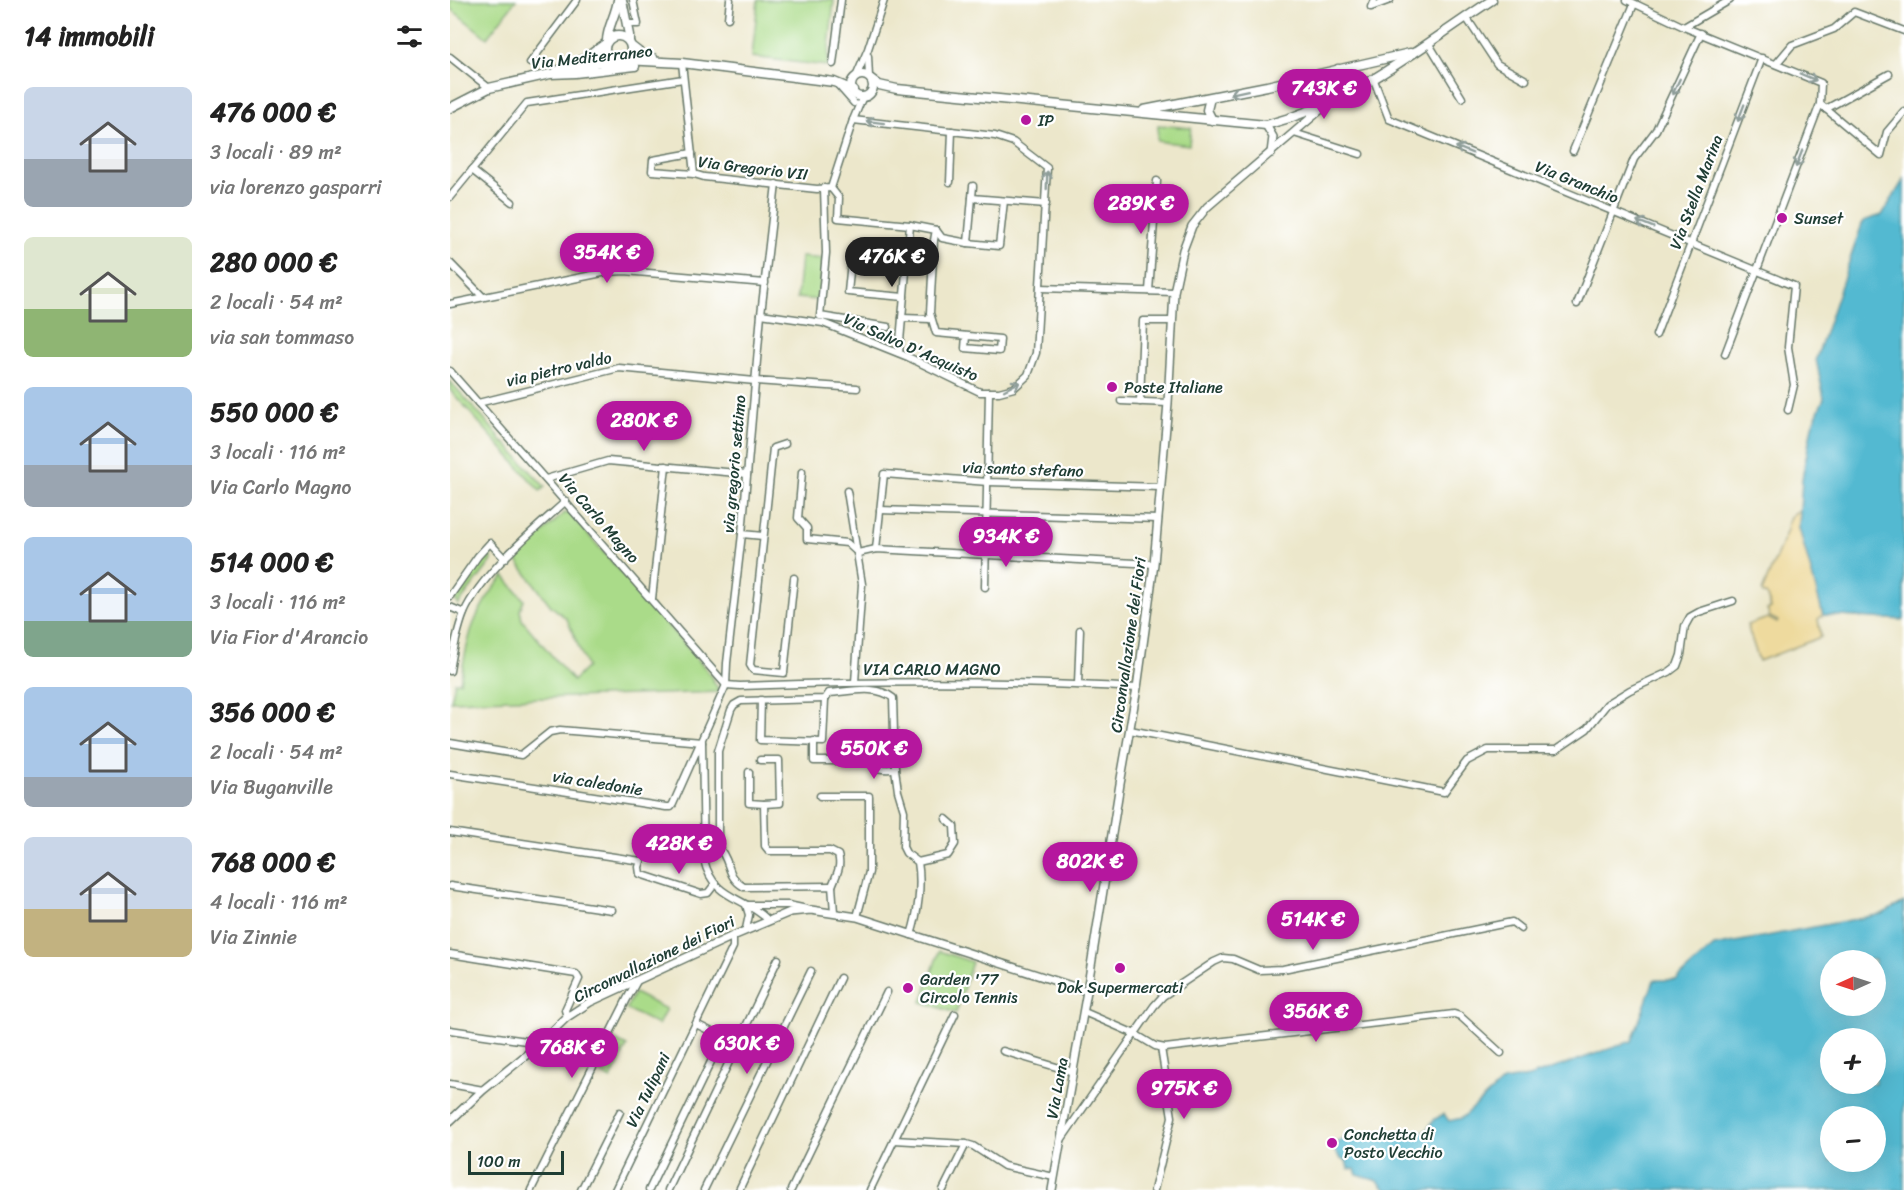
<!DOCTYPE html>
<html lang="it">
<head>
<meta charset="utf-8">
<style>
  :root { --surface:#fff; --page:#f6f6f6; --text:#222; --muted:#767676; --accent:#b5179e }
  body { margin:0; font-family:Sriracha,sans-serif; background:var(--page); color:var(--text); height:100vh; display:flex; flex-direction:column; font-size:22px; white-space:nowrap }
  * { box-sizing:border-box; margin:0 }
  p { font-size:20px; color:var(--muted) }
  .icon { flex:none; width:33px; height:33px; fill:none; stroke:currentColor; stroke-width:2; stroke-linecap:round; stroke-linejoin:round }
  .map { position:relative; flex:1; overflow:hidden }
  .side { display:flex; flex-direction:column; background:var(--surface); width:450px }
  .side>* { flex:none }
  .needle { width:39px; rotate:267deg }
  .buttons { position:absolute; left:1370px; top:950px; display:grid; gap:12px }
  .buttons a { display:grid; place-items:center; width:66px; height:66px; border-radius:50%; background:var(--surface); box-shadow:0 6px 24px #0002; font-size:30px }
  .scale { position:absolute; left:18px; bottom:15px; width:96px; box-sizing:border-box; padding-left:6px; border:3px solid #1f3d34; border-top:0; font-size:16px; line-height:21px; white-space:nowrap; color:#1f3d34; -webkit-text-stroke:4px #fff; paint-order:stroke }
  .price { position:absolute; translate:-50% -51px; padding:0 14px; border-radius:21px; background:var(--accent); color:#fff; font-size:20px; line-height:39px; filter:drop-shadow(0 2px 3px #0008) }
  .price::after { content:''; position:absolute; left:50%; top:36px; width:18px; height:14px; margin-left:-9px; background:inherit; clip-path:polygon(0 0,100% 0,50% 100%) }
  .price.on { background:#222; color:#fff }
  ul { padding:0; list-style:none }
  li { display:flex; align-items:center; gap:18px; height:150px; padding:0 24px }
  li span { display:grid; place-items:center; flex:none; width:168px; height:120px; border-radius:9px; color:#555 }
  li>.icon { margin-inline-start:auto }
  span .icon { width:72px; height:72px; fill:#fffc; stroke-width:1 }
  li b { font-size:26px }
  h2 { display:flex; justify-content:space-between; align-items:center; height:72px; padding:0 24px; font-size:26px }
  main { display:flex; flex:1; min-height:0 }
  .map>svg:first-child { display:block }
  .green { fill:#aadb89; stroke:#648c5e; stroke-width:1.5 }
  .sand { fill:#eeda9e; stroke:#868c69; stroke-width:1.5 }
  .water { fill:#53b9d1; stroke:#397b82; stroke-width:1.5; fill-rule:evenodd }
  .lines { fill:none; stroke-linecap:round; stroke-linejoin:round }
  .minor-casing { stroke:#677869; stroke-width:9 }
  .tertiary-casing { stroke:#677869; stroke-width:10 }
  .secondary-casing { stroke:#677869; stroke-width:11 }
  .minor { stroke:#fff; stroke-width:6 }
  .tertiary { stroke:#fff; stroke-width:7 }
  .secondary { stroke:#fff; stroke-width:8 }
  .oneway { stroke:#8f9e9a }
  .poi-dot { fill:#b5179e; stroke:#fff; stroke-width:2 }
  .labels { text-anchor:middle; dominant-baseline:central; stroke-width:4.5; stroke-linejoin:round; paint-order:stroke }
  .street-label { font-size:16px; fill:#1f3d34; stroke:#fff }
  .poi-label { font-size:16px; fill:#1f3d34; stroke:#fff; text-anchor:start }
</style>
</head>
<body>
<main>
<section class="side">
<h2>14 immobili<svg class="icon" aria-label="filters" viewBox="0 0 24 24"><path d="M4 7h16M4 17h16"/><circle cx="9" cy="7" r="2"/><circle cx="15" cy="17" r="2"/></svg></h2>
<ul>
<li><span style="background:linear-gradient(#c9d6e8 60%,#9aa5b1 0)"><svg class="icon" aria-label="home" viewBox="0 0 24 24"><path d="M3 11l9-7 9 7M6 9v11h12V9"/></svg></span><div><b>476 000 €</b><p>3 locali · 89 m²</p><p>via lorenzo gasparri</p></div></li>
<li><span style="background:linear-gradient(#dfe7d0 60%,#8fb573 0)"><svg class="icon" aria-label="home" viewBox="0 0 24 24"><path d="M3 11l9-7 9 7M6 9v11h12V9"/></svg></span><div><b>280 000 €</b><p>2 locali · 54 m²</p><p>via san tommaso</p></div></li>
<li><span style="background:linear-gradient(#a9c7e8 65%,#9aa5b1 0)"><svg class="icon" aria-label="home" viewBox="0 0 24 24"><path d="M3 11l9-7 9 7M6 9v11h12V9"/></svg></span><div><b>550 000 €</b><p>3 locali · 116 m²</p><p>Via Carlo Magno</p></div></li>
<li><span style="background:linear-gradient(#a9c7e8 70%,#7fa58c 0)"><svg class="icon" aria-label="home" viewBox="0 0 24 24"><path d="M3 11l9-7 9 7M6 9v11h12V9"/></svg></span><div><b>514 000 €</b><p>3 locali · 116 m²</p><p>Via Fior d'Arancio</p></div></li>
<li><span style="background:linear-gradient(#a9c7e8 75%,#9aa5b1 0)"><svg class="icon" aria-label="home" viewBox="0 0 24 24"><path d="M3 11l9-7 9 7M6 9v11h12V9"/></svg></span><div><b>356 000 €</b><p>2 locali · 54 m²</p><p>Via Buganville</p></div></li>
<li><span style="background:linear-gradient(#c9d6e8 60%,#c2b280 0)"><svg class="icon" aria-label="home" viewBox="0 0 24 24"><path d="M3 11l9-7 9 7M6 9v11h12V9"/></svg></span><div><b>768 000 €</b><p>4 locali · 116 m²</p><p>Via Zinnie</p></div></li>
</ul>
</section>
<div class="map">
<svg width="1454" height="1190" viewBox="0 0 1454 1190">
  <rect width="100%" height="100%" fill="#fff"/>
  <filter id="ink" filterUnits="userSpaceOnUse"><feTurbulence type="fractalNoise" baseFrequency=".0167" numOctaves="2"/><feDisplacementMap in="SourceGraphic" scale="12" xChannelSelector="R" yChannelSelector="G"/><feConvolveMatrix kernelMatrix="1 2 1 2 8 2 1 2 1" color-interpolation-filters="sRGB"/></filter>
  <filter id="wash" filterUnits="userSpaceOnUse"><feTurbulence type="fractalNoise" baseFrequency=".008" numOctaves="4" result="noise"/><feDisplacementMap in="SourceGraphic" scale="24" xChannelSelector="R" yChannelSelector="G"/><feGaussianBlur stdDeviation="1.35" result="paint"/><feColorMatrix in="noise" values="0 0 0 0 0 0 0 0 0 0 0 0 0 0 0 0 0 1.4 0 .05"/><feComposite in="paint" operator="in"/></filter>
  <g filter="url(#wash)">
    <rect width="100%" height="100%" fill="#ece7cb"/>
    <g class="green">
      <path d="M0,0H66L37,38L0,8Z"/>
      <path d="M308,0H384L377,66L302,57Z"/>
      <path d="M708,125L741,128L739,145L707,141Z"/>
      <path d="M351,257L373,259L369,300L347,298Z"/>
      <path d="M0,381L49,436L48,437L53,443H55L95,487L90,491L0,390Z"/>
      <path d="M114,513L120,514L257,670L270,692L1,701L5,682H10C18,636 22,612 54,576L74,600L70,610L72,620L123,681L137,667L117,619L101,606L67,561L68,556Z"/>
      <path d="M40,555L42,560L41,562L8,605L5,600L18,580L33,562L31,560L35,556Z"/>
      <path d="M489,951L522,962L506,1013L472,1002Z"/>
      <path d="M184,993L216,1009L208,1025L176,1009Z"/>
      <path d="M161,1038L177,1046L161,1079L145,1071Z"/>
    </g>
    <path class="sand" d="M1350,510L1349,528L1373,615L1368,619L1371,637L1309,661L1297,625L1318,618L1327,623L1328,621L1320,617L1317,610L1321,608L1316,594H1313L1312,592L1337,530C1338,518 1340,515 1350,510Z"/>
    <g class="water">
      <path d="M1454,179V620L1373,615L1349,528L1352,479L1362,426L1374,398L1366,359L1413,221L1432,215Z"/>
      <path d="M1454,902V1190H936L928,1181L907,1175L905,1169H898L896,1160L891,1159L884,1150L885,1145L896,1136L906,1141L927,1136L931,1138L957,1136L976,1131L985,1119L994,1114L999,1121L1012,1118L1053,1081L1079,1077L1182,1041L1204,980H1226L1264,946L1432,914ZM1380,960H1425V1005H1380ZM1380,1038H1425V1083H1380ZM1380,1116H1425V1161H1380Z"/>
    </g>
  </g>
  <g filter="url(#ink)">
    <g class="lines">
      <defs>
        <g id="minor">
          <path d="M924,0L921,7L940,0"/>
          <path d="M1177,0L1234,27L1371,83L1370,104L1275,354"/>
          <path d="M1016,17L1047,64L1076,80"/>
          <path d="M278,18L280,0"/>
          <path d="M177,24H188L183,0"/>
          <path d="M1234,27L1280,0"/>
          <path d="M979,44L1012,98"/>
          <path d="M418,56L419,77"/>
          <path d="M0,57L39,88"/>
          <path d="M80,63L127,0"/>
          <path d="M232,63L244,174"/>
          <path d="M383,64L391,0"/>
          <path d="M1326,64L1342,45L1384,29L1404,12L1454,31"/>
          <path d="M406,77L418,49L434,0"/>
          <path d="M924,80L939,119L1344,286L1338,347L1344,385L1338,410"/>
          <path d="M389,86L404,103"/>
          <path d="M1370,104L1431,155L1437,132L1454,112"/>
          <path d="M1376,109L1439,74"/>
          <path d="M844,133L910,154"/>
          <path d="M1123,151L1184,4"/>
          <path d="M242,153L203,160L202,171L244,174L254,177L367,189L381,188L403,120L413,96"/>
          <path d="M22,170L62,202"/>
          <path d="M500,182L502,131"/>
          <path d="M523,186L518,243L549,246L554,201"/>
          <path d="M374,188L376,253L370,316L438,327"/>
          <path d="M381,188L389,198L388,218L460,225L486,230"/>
          <path d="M0,197L77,103L233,79"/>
          <path d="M522,198L596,204"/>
          <path d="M486,230L484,240L480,313L486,333L550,339L549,351L515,348L516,336"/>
          <path d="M486,230L492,238L518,243"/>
          <path d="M0,263L33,297"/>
          <path d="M590,288L724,292"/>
          <path d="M699,291L707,181"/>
          <path d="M454,297L398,292L402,252L457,258"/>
          <path d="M0,304L157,272L175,271L315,283"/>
          <path d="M1127,304L1184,159L1206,130L1251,33"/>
          <path d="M311,314L373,323L458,357L530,392H549L564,388L578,375L586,353L597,168L563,142L545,136L403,120"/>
          <path d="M452,318L481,319"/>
          <path d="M1206,335L1312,58"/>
          <path d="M449,353L460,225"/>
          <path d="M0,371L276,685L290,686C423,681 555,680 687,688"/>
          <path d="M671,401L718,403"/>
          <path d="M690,402L693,321H722"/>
          <path d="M28,403L169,368L305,381L407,388"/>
          <path d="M335,444L323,448L300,665L303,670L334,673L344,578"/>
          <path d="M352,472L348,518L357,528V539L397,543L408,553L426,549L704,564"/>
          <path d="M96,479L158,461L297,474"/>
          <path d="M397,491L412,584L405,682"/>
          <path d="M430,510L708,519"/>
          <path d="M292,534L313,536"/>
          <path d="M426,549L434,474L538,482L711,487"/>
          <path d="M535,587L539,392"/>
          <path d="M0,596L28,556L40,543L55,559"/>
          <path d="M202,599L216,466"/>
          <path d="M0,607L14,613"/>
          <path d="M0,671C3,652 7,631 14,613C32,573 83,531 116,501"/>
          <path d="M628,684L630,630"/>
          <path d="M311,700L310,740L373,742L375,699"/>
          <path d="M680,730L994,792L1017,761L1038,750H1106L1137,729L1157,704L1180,690L1219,672L1227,666L1231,655L1235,626L1240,617L1249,612L1283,601"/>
          <path d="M364,741V761H420V735H444"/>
          <path d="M252,742L254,860C264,901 293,895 318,920"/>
          <path d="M0,743L71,755L100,732L110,730L252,742"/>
          <path d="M310,760H329L330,803L314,804"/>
          <path d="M420,761C425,771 435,769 445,769"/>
          <path d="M299,772V803L314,804L315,846L319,851H380L388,855C392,867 386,875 382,886"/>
          <path d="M0,774L216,807H221L223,804L276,685L277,663L292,534L311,314L326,184"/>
          <path d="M370,796H419V872L407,917"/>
          <path d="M0,832L191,861L189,867L190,874L251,894L258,893L265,884"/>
          <path d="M468,862L498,855L505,844L504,826L496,819"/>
          <path d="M0,886L162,910"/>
          <path d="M384,912L382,886L294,887C275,876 282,861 268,847V751L281,710L284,705L291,701L375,699L379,693C399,692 426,684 443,698L445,769L448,791L454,811L453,847L456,853L468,862C472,885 468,913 461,935"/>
          <path d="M296,929L299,915L296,905H338L357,909"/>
          <path d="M0,954L126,974L129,979L115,1010L117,1017"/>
          <path d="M634,1012L685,1034L705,1046L715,1048L1004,1014L1010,1016L1051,1053"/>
          <path d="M0,1030L90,1043"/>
          <path d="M553,1051L623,1072"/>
          <path d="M0,1084L33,1090"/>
          <path d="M444,1140L516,1144L523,1146L554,1166L604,1177"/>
          <path d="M611,1140L704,1006L713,996L764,962L773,958L783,959L809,970L833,969L1062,922L1071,929"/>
          <path d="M81,1190L177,999L187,981"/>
          <path d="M131,1190L170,1112"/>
          <path d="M165,1190L283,947V936"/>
          <path d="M199,1190L270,1043V1036L246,1024"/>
          <path d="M218,1190L328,959"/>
          <path d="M254,1190L361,971"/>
          <path d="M289,1190L390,978"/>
          <path d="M341,1190L437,992"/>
          <path d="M420,1190L505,1014"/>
          <path d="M493,1190L516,1144"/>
          <path d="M704,1190L722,1117L711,1048"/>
        </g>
        <g id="tertiary">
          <path d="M816,125L823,137L821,153"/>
          <path d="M0,1121L33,1090L86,1047L117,1017L140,1002L283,936L340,912L361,910L407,917L637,991L670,784L687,688L704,564L718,403L724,292L733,250L742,226L757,207L876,105"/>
          <path d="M602,1190L637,991"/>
        </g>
        <g id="secondary">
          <path d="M172,0L179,35V41"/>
          <circle cx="168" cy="49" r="13"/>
          <path d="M157,41C157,28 166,15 168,0"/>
          <path d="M181,46L194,56L203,58"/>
          <path d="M175,60L232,63L384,82L403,90"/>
          <path d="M124,69L149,62H164"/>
          <path d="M888,69L899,82V93"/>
          <path d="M107,71L134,59L155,44"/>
          <circle cx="412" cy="86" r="11"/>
          <path d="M421,79L429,85L447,89L816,125C908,101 965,50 1042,0"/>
          <path d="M760,98L757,110L762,120"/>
          <path d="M0,108L39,88L100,74L125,73L185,66"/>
          <path d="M694,110L817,86L960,53"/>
        </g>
      </defs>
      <use href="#minor" class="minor-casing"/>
      <use href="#tertiary" class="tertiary-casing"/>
      <use href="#secondary" class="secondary-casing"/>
      <use href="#minor" class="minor"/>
      <use href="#tertiary" class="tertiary"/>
      <use href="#secondary" class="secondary"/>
    </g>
    <defs><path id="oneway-shaft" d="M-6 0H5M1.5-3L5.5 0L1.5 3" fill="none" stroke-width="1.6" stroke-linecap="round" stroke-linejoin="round" transform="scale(1.5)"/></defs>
    <g class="oneway">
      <use href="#oneway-shaft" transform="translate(1358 77) rotate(23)"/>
      <use href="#oneway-shaft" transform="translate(1226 87) rotate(115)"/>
      <use href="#oneway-shaft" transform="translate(789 92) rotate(168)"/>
      <use href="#oneway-shaft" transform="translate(1291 113) rotate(111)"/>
      <use href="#oneway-shaft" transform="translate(425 122) rotate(-173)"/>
      <use href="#oneway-shaft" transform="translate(1014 150) rotate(-158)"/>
      <use href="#oneway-shaft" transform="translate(1349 159) rotate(111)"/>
      <use href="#oneway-shaft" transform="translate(597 180) rotate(-88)"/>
      <use href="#oneway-shaft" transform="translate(1195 224) rotate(-158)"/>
      <use href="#oneway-shaft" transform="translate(562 386) rotate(-28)"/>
    </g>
  </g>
  <g class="poi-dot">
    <circle cx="576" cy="120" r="6"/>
    <circle cx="1332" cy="218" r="6"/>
    <circle cx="662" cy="387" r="6"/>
    <circle cx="670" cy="968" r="6"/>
    <circle cx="458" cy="988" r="6"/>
    <circle cx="882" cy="1143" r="6"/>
  </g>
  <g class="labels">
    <g class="street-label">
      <text transform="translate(142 57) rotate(-6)">Via Mediterraneo</text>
      <text transform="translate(303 168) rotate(7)">Via Gregorio VII</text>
      <text transform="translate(1127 182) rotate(22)">Via Granchio</text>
      <text transform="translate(1246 192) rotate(-69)">Via Stella Marina</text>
      <text transform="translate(461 347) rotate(24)">Via Salvo D'Acquisto</text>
      <text transform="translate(109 369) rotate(-13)">via pietro valdo</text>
      <text transform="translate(284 464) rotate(-85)">via gregorio settimo</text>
      <text transform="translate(573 469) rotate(2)">via santo stefano</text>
      <text transform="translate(149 518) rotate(49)">Via Carlo Magno</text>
      <text transform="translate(678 645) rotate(-82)">Circonvallazione dei Fiori</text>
      <text x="482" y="669">VIA CARLO MAGNO</text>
      <text transform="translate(148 783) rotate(9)">via caledonie</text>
      <text transform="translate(204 959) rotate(-26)">Circonvallazione dei Fiori</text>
      <text transform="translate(607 1088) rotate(-80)">Via Lama</text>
      <text transform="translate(198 1090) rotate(-64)">Via Tulipani</text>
    </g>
    <g class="poi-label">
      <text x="588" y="120">IP</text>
      <text x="1344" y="218">Sunset</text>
      <text x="674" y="387">Poste Italiane</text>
      <text x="470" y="979">Garden '77<tspan x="470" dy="18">Circolo Tennis</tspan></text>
      <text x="670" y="987" text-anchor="middle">Dok Supermercati</text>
      <text x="894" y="1134">Conchetta di<tspan x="894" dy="18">Posto Vecchio</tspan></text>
    </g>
  </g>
</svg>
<div class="buttons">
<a><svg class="needle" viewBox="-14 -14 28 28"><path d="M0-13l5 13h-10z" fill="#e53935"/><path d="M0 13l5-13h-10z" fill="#767676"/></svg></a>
<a>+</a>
<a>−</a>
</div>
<div class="scale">100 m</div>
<b class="price" style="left:874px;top:120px">743K €</b>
<b class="price" style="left:691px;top:235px">289K €</b>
<b class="price" style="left:157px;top:284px">354K €</b>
<b class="price on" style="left:442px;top:288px">476K €</b>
<b class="price" style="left:194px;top:452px">280K €</b>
<b class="price" style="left:556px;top:568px">934K €</b>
<b class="price" style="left:424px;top:780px">550K €</b>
<b class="price" style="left:229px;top:875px">428K €</b>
<b class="price" style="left:640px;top:893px">802K €</b>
<b class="price" style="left:863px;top:951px">514K €</b>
<b class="price" style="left:866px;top:1043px">356K €</b>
<b class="price" style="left:297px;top:1075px">630K €</b>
<b class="price" style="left:122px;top:1079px">768K €</b>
<b class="price" style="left:734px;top:1120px">975K €</b>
</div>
</main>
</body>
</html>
